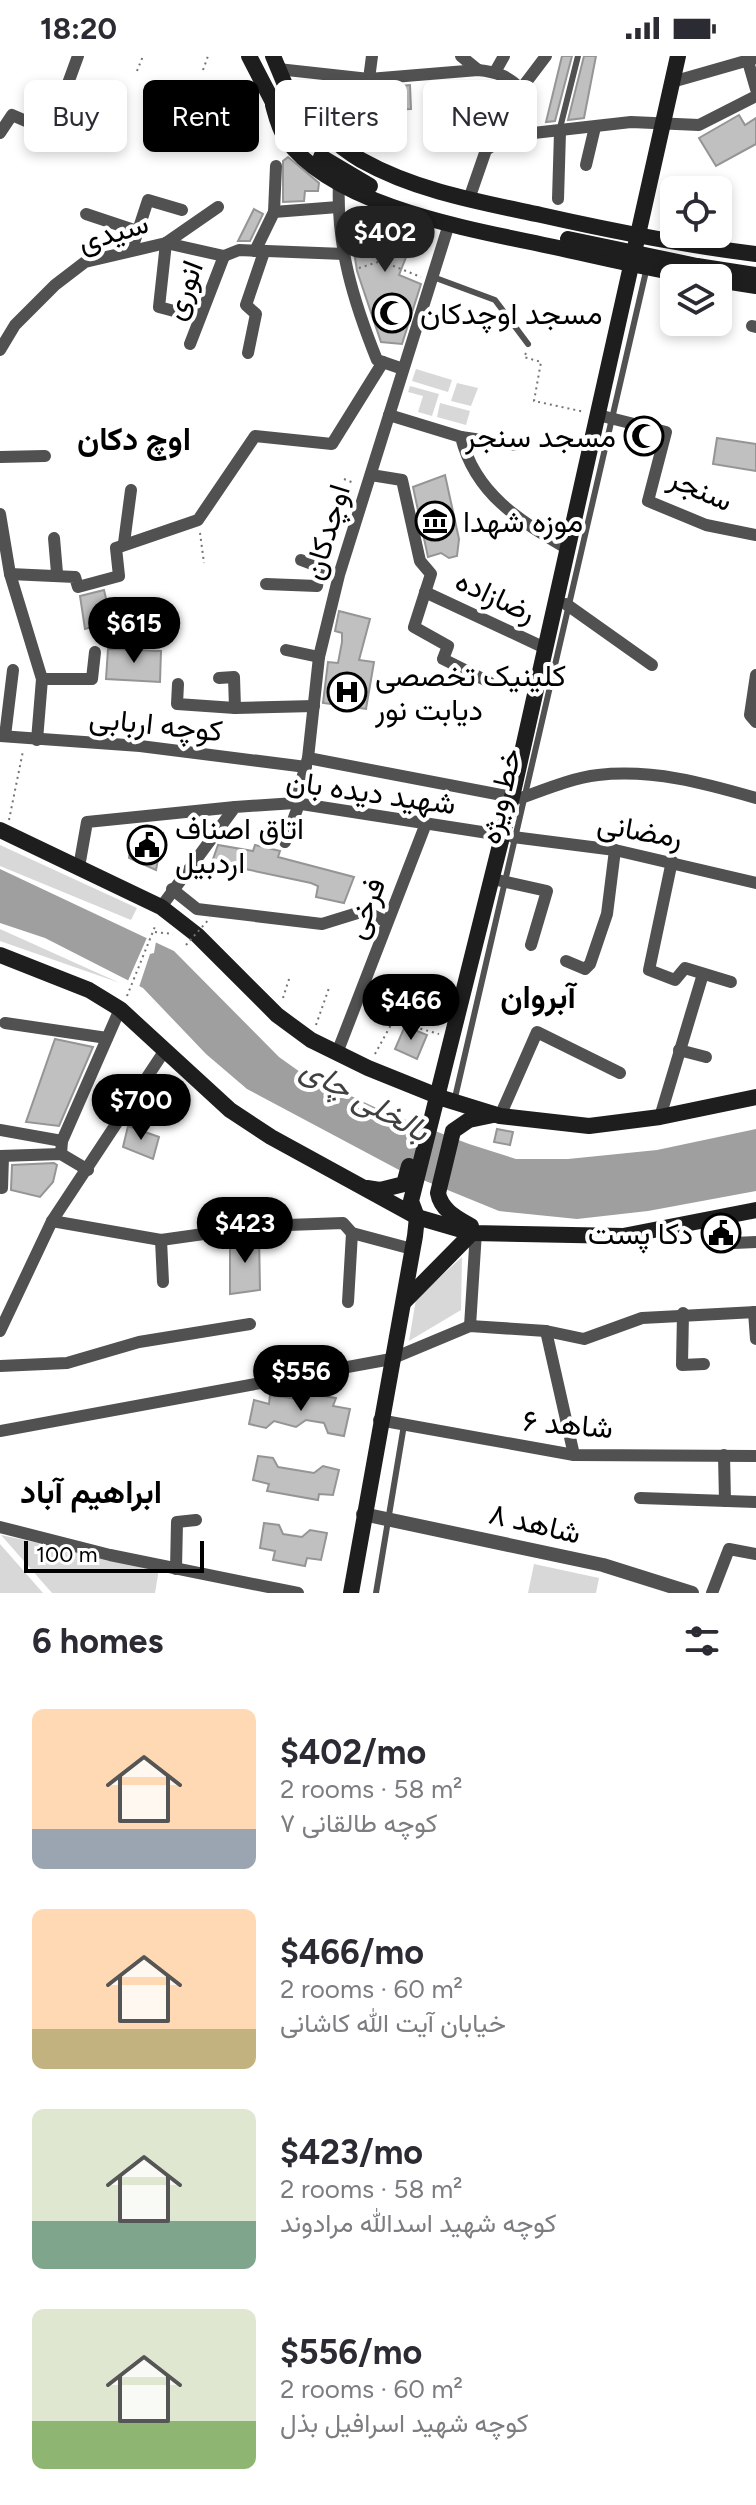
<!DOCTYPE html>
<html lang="en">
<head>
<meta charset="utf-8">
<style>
  :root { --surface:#fff; --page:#f2f2f3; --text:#2b2b33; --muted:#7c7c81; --accent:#000 }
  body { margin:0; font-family:Figtree,Vazirmatn,sans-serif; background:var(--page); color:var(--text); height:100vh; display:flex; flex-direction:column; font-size:30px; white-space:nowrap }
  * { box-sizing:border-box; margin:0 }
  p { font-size:26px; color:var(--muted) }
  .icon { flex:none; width:44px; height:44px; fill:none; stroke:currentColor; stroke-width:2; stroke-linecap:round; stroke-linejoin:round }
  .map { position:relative; height:1537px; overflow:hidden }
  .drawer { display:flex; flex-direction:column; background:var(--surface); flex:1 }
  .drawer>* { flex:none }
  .top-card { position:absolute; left:24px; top:24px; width:708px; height:72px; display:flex; gap:16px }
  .buttons { position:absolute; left:660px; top:120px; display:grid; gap:16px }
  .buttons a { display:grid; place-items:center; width:72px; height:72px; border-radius:12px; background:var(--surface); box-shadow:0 4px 12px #0003; font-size:40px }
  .scale { position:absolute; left:24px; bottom:20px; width:180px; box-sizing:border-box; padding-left:8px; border:4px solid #000; border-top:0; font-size:22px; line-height:28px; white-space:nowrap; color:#000; -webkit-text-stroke:6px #fff; paint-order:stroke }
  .price { position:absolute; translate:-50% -68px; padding:0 18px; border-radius:28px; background:var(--accent); color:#fff; font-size:26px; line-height:52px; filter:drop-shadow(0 2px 4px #0008) }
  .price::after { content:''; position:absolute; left:50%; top:48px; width:24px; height:18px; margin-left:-12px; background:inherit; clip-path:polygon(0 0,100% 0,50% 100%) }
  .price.selected { background:#222; color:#fff }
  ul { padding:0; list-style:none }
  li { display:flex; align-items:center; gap:24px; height:200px; padding:0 32px }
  li span { display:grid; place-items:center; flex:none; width:224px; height:160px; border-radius:12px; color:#555 }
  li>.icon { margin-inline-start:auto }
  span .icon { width:96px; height:96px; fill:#fffc; stroke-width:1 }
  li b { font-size:34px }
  h2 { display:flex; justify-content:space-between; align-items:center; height:96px; padding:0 32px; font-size:34px }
  .chip { padding:0 28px; border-radius:12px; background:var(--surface); box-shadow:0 4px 12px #0003; font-size:28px; line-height:72px }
  .chip.selected { background:var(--accent); color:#fff }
  .status { display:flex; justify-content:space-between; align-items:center; height:56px; padding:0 40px; background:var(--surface); direction:ltr }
  .status svg { height:22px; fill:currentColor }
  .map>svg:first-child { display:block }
  .green { fill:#d8d8d8 }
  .water { fill:#9f9f9f }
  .pier { fill:#fff }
  .building { fill:#c0c0c0; stroke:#959595; stroke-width:2 }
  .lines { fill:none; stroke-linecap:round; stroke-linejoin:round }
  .path { stroke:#737373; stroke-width:2; stroke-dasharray:2 4; stroke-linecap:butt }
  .service { stroke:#515151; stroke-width:6 }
  .minor { stroke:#515151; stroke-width:12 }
  .tertiary { stroke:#515151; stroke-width:14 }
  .secondary { stroke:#1e1e1e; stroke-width:16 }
  .path-bridge { stroke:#737373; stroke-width:2; stroke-dasharray:2 4; stroke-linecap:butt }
  .secondary-bridge { stroke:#1e1e1e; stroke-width:16 }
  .labels { text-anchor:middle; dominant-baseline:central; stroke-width:8; stroke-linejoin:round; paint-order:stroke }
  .street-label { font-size:30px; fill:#000; stroke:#fff }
  .poi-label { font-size:30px; fill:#000; stroke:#fff; text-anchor:start }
  .neighbourhood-label { font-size:32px; font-weight:bold; fill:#000; stroke:#fff }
  .water-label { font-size:32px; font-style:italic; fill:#404040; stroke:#fff }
</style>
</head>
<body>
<div class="status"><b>18:20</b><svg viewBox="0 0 49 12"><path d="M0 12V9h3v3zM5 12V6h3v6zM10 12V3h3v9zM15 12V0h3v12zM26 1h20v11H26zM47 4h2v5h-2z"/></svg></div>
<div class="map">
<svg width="756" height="1537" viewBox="0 0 756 1537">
  <rect width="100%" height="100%" fill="#fff"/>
  <g class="green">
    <path d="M416,313L452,324L448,336L412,325Z"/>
    <path d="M457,327L478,332L471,350L451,345Z"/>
    <path d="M410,330L439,338L432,360L418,356L423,340L408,336Z"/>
    <path d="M440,347L470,355L466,369L437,361Z"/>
    <path d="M0,789L137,852L131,864L0,810Z"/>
    <path d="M0,873L120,927L0,885Z"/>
    <path d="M462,1201L461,1254L409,1285L416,1243Z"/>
    <path d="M1,1479L159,1513L155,1537H52Z"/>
    <path d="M0,1488L43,1537H0Z"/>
    <path d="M534,1508L599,1522L596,1537H528Z"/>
  </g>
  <path class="water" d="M0,813L174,895L279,1001L300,1016L383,1055L469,1088L516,1103H568L657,1094L756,1073V1135L648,1155L577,1163L499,1155L401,1115L247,1033L206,998L143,932L45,882L0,867Z"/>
  <path class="pier" d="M149,877L157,880L154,897L150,898L138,934L127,927Z"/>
  <g class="building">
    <path d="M562,0H572L555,65L546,66Z"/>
    <path d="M584,0H596L584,62L568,64Z"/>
    <path d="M410,29L411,53L389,54L390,31Z"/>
    <path d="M739,59L745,69L756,62V88L716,110L699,82Z"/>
    <path d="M288,101L319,127L318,135H305L304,145L283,146V105Z"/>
    <path d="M254,153L263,158L250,185H238Z"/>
    <path d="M349,163L384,164L418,171L399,219L421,228L402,288L381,286L357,215Z"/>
    <path d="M717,382L756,388V415L713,408Z"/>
    <path d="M445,419L459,483L457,500L449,502L441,497L428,501L413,431Z"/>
    <path d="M104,534L113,571L95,577L92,571L85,573L80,540Z"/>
    <path d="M339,555L370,563L359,604L374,606L366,653L323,647L328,606L338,607L342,586V577L335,575Z"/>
    <path d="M108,593L161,595L160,626L106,623Z"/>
    <path d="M163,777L156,814L129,802L132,782Z"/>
    <path d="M255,789L280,795L278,801L354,821L344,847L316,841L318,830L311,827L212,806L218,789L253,795Z"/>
    <path d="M405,970L427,979L417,1003L395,993Z"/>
    <path d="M55,983L93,991L59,1070L26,1066Z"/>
    <path d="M128,1070L159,1081L153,1103L123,1091Z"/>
    <path d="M497,1073L513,1076L510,1089L494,1086Z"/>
    <path d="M54,1107L57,1109L53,1126L40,1141L11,1134L12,1109Z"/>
    <path d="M259,1179L260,1234L230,1238V1183Z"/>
    <path d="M305,1337L336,1342L333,1350L350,1353L344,1380L328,1377L324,1367L306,1364L296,1371L274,1365L266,1372L249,1368L254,1344L269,1348L270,1339L303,1344Z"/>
    <path d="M258,1400L273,1402L278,1411L314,1417L323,1410L339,1414L333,1439L319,1438L318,1444L267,1435L269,1428L253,1424Z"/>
    <path d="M264,1467L279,1469L283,1478L302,1481L310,1474L327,1477L321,1504L307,1502L305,1510L273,1504L275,1495L260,1492Z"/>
  </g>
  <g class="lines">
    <g class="path">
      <path d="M203,14L208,0"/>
      <path d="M137,15L143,0"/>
      <path d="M359,212L381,205L421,221"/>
      <path d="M526,297L524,301L541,306L534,345L585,356"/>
      <path d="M344,423L354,427"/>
      <path d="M200,477L204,507"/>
      <path d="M9,764L23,695"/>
      <path d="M155,876L173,878"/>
      <path d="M127,940L156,868"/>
      <path d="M283,942L290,920"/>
      <path d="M316,969L329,932"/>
      <path d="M375,998L393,965L439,978"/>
    </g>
    <g class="service">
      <path d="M560,72L578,0"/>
      <path d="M433,221L495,244L528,288"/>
      <path d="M454,1046L647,211"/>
      <path d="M376,1537L404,1369"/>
    </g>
    <g class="minor">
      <path d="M461,0L478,14"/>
      <path d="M747,2L756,33"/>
      <path d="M278,13L369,23L478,14C497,16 508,20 521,33L522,76"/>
      <path d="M495,16L504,0"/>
      <path d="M672,26L756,2"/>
      <path d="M521,33L546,0"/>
      <path d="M63,41L82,42"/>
      <path d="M0,77L12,59L42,72L63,41L78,0"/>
      <path d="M346,94L369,23L372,0"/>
      <path d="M586,109L595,71"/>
      <path d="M339,127C336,189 354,247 377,304L403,313"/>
      <path d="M469,143L486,94L507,80L631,66L699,69L756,40"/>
      <path d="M558,143L560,76"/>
      <path d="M274,156L276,110"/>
      <path d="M86,158L137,175"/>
      <path d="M166,187L224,200L239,194L344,198"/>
      <path d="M166,187L159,251L174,255"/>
      <path d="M132,193L148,144L182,154"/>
      <path d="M255,195L274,156L338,151"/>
      <path d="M752,270L756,271"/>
      <path d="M190,288L224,200"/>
      <path d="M0,294L15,269L55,229L85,206L166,187L218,151"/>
      <path d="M248,297L256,258L246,249L264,196"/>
      <path d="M389,359L461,381C475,438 520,465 568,493"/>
      <path d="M598,359L666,376L648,445L706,469L756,479"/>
      <path d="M461,381L516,389"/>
      <path d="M0,401L45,400"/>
      <path d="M371,419L402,424L420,505L431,518L414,571L448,590L443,603L489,626"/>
      <path d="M0,458L10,518L42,623"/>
      <path d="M54,482L57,517"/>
      <path d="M124,487L131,434"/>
      <path d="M301,504L325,513"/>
      <path d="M10,518L75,521L78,531L119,520L116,492L198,464L255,380L332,388L383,306"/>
      <path d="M266,528L317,530L320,511"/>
      <path d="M425,536L545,592"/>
      <path d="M566,548L652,609"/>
      <path d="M286,594L319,601"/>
      <path d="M756,619L750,659L756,666"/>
      <path d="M219,622L234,621L235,652"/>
      <path d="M178,628L177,648L235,652L314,650"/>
      <path d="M0,680L140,690L306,711"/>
      <path d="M5,680L13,614"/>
      <path d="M37,684L42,623H92L95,596"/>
      <path d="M308,702L512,741"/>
      <path d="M521,742C546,733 572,722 598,719C653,713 704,727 756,742"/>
      <path d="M295,747L308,702L319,601L339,519L449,168H453"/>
      <path d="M513,781L615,794L756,827"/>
      <path d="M285,786L299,748"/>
      <path d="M672,805L649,914L675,924L685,912L731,926"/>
      <path d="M79,811L87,766L235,751"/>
      <path d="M493,823L547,835L531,889"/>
      <path d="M172,833L197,853L322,868L364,855L387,866"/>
      <path d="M161,851L235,751L295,747L501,779"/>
      <path d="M566,905L585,913L590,908L607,858L615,794"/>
      <path d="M5,967L107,982"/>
      <path d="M679,994L706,1001"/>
      <path d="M337,997L425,770"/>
      <path d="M500,1060L537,976L620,1017"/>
      <path d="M660,1061L703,918"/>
      <path d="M0,1074L62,1085"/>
      <path d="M61,1098L62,1085L120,953"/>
      <path d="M0,1100L61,1098L88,1114"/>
      <path d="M2,1132L3,1100"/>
      <path d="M52,1165L161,1184L260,1170L343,1167L352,1177L412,1193"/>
      <path d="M161,1184L163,1226"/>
      <path d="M734,1187L756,1186"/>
      <path d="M348,1246L352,1177"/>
      <path d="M754,1256L756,1283"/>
      <path d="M683,1257L682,1309L704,1308"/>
      <path d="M470,1270L476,1176"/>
      <path d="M0,1275L52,1165L165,994"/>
      <path d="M546,1275L574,1399"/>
      <path d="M0,1310L67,1307L139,1286L250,1268"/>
      <path d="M379,1364L574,1399L756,1400"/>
      <path d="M0,1375L391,1303L470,1270L546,1275L584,1283L642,1262L756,1256"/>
      <path d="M724,1399L725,1445"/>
      <path d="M640,1442L756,1446"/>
      <path d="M0,1471L110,1499L298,1537"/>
      <path d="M176,1513L177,1466L196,1464"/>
      <path d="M712,1537L729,1493L756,1498"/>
    </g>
    <path class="tertiary" d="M363,1458L603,1509L692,1537"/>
    <g class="secondary">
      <path d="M249,0L278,56"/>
      <path d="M273,0L291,43"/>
      <path d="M286,34C309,60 330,86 361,104C416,135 480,146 541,159C612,175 683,189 756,198"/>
      <path d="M273,49C276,60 279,73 286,83C335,152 476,174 554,191C605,202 654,214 705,222"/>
      <path d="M321,101L370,130"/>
      <path d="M697,210L756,219"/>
      <path d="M718,224L756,230"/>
      <path d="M0,774L161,851L197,879L277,959L311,984L368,1012L445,1043L500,1060L589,1070L660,1061L756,1041"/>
      <path d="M0,899L89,934L120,953L230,1054L271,1081L417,1161L472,1177L623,1180L756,1154"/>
      <path d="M367,1132L380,1134L404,1128L409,1110"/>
      <path d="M471,1170C457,1162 441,1154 438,1137L453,1075L469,1064L493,1059"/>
      <path d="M404,1246L472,1177"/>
      <path d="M351,1537L415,1180L417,1161L411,1145L512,741L678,0"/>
    </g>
    <path class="path-bridge" d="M186,889L210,862"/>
    <path class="secondary-bridge" d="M568,183L697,210"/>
  </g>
  <defs>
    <symbol id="mosque-ring" viewBox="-11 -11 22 22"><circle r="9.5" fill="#fff" stroke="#000" stroke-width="1.5"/><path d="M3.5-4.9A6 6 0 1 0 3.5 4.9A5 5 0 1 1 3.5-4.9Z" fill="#000"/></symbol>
    <symbol id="museum-ring" viewBox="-11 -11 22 22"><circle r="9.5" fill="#fff" stroke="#000" stroke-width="1.5"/><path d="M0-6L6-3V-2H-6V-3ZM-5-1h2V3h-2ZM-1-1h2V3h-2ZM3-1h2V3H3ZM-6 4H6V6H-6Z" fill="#000"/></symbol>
    <symbol id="hospital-ring" viewBox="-11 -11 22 22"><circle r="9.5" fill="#fff" stroke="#000" stroke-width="1.5"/><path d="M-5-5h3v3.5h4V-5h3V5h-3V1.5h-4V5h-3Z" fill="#000"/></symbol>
    <symbol id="civic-ring" viewBox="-11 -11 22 22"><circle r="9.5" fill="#fff" stroke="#000" stroke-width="1.5"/><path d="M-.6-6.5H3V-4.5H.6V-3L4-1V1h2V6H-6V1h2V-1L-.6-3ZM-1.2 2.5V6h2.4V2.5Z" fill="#000"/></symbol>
  </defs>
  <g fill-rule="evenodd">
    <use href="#mosque-ring" x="370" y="235" width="44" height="44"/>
    <use href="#mosque-ring" x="622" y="358" width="44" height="44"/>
    <use href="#museum-ring" x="413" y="443" width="44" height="44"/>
    <use href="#hospital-ring" x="325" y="614" width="44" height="44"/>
    <use href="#civic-ring" x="125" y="767" width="44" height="44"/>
    <use href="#civic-ring" x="699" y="1155" width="44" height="44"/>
  </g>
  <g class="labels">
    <g class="street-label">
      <text transform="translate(113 176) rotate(-17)">سیدی</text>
      <text transform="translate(183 234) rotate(-69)">انوری</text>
      <text transform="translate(701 433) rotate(24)">سنجر</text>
      <text transform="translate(326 476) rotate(-73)">اوچدکان</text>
      <text transform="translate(496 540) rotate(25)">رضازاده</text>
      <text transform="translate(156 668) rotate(6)">کوچه اربابی</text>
      <text transform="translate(371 736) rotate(8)">شهید دیده بان</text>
      <text transform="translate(500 740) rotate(-77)">خط ویژه</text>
      <text transform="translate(640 774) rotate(10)">رمضانی</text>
      <text transform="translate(365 852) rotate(-69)">فرخی</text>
      <text transform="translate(568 1368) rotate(5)">شاهد ۶</text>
      <text transform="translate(535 1467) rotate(13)">شاهد ۸</text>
    </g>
    <g class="poi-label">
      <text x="420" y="257">مسجد اوچدکان</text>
      <text x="616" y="380" text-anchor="end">مسجد سنجر</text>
      <text x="463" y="465">موزه شهدا</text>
      <text x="375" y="619">کلینیک تخصصی<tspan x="375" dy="34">دیابت نور</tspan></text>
      <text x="175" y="772">اتاق اصناف<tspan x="175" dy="34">اردبیل</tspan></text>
      <text x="693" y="1177" text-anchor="end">دکا پست</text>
    </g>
    <g class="neighbourhood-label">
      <text x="134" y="383">اوچ دکان</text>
      <text x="538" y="941">آبروان</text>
      <text x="91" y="1436">ابراهیم آباد</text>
    </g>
    <g class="water-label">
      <text transform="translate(365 1043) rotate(29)">بالخلی چای</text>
    </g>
  </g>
</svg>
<div class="buttons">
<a><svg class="icon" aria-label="locate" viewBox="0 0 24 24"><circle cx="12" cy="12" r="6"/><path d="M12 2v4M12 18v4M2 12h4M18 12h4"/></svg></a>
<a><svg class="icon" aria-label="layers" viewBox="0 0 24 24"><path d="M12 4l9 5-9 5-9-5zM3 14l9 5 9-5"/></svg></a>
</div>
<div class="scale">100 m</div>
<b class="price selected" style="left:385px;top:218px">$402</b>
<b class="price" style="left:134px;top:609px">$615</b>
<b class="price" style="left:411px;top:986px">$466</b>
<b class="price" style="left:141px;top:1086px">$700</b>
<b class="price" style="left:245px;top:1209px">$423</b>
<b class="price" style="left:301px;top:1357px">$556</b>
<div class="top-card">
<a class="chip">Buy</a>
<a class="chip selected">Rent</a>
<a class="chip">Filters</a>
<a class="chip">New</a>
</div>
</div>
<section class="drawer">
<h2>6 homes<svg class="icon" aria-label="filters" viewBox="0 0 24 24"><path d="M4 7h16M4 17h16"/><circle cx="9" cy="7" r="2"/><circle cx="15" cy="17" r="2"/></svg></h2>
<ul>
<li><span style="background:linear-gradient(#ffd9b3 75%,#9aa5b1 0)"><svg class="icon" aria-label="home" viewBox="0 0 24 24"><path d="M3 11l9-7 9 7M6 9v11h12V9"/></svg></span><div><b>$402/mo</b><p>2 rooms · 58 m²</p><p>کوچه طالقانی ۷</p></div></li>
<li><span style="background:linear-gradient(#ffd9b3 75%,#c2b280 0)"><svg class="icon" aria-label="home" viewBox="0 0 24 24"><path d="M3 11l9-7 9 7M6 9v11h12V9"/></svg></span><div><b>$466/mo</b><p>2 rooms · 60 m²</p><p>خیابان آیت الله کاشانی</p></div></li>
<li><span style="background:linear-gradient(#dfe7d0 70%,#7fa58c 0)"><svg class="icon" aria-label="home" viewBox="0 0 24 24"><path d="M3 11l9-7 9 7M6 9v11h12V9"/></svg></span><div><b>$423/mo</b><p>2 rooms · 58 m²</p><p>کوچه شهید اسدالله مرادوند</p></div></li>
<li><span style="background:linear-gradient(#dfe7d0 70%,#8fb573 0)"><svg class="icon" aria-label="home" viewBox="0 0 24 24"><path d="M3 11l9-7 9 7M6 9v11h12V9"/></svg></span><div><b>$556/mo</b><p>2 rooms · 60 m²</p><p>کوچه شهید اسرافیل بذل</p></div></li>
</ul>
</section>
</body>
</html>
